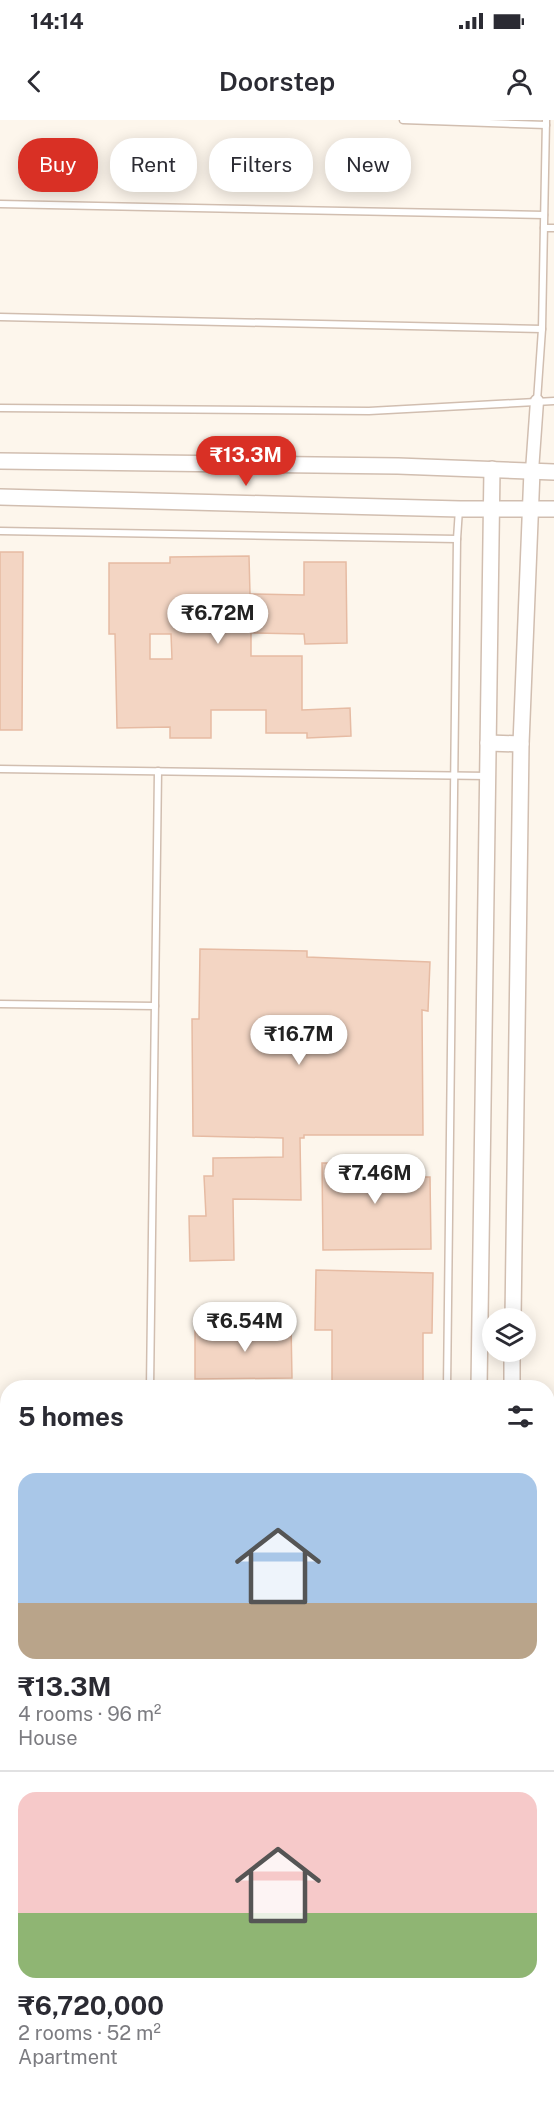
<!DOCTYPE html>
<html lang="en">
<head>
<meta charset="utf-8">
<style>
  :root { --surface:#fff; --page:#f2f2f3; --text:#2b2b33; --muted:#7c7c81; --line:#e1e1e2; --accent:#d93025 }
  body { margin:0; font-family:"Public Sans",sans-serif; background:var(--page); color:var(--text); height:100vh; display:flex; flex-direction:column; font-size:22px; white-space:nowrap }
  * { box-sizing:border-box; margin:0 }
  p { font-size:20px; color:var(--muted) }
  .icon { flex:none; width:33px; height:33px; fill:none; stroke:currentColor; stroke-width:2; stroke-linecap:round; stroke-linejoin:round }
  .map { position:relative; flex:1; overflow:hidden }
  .drawer { position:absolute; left:0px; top:1260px; width:555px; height:722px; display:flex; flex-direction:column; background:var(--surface); border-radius:24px 24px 0 0; box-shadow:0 3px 15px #0003 }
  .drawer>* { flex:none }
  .top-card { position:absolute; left:18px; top:18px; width:519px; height:54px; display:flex; gap:12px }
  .fabs { position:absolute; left:482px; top:1188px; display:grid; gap:12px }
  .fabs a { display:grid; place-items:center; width:54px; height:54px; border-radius:50%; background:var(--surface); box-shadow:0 3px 15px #0003; font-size:30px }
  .price { position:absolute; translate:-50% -51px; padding:0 14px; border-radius:21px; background:#fff; color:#222; font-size:20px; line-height:39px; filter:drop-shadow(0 2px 3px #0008) }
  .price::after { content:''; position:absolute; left:50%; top:36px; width:18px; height:14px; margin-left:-9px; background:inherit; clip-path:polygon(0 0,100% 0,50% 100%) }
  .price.current { background:var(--accent); color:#fff }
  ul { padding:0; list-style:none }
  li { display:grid; align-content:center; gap:12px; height:318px; padding:0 18px }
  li+li { border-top:2px solid var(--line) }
  li span { display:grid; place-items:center; height:186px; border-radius:18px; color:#555 }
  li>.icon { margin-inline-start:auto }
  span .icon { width:108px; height:108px; fill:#fffc; stroke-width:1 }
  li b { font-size:26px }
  h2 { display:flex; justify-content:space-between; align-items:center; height:72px; padding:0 18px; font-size:26px }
  .tag { padding:0 21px; border-radius:24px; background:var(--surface); box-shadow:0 3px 15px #0003; font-size:21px; line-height:54px }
  .tag.current { background:var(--accent); color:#fff }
  .status { display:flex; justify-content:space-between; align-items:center; height:42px; padding:0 30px; background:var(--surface); direction:ltr }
  .status svg { height:16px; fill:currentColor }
  header { display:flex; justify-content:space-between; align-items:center; height:78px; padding:0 18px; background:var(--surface); font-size:27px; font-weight:600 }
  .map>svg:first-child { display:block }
  .building { fill:#f3d5c3; stroke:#e6bba3; stroke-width:1.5; fill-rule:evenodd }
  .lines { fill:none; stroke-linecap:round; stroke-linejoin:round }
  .service-casing { stroke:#d1beb0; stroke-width:9 }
  .minor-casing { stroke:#d1beb0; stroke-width:15 }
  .tertiary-casing { stroke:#d1beb0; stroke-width:18 }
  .service { stroke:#fff; stroke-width:6 }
  .minor { stroke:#fff; stroke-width:12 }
  .tertiary { stroke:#fff; stroke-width:15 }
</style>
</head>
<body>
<div class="status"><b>14:14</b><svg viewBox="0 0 49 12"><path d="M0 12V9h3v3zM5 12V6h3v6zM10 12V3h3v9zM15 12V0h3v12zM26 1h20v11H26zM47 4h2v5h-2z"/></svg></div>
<header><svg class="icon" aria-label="back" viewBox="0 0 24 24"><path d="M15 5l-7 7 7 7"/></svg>Doorstep<svg class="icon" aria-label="person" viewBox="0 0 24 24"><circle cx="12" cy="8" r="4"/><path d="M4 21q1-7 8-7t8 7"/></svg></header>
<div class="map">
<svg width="554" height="1981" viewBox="0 0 554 1981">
  <rect width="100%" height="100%" fill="#fdf6ec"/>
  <g class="building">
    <path d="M0,432H23L22,610H0Z"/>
    <path d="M249,436L250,474L304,475V442H346L347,523L305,524L304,514L251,513V536H302V590L350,588L351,616L307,618V613H266V590H211V618H170V607L117,608L115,514H109V443H170V437ZM150,514H171L172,539H150Z"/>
    <path d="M200,829L307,831V837L430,842L428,891L422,890L423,1015H304V1018H300L301,1080L233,1079L234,1140L190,1141L189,1096H206L204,1056H213V1038L283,1037V1018L193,1016L192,899H199Z"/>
    <path d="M411,1037V1057H430L431,1129L323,1130L322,1043H339V1038Z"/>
    <path d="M316,1150L433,1153L432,1213H423V1264H332V1210H315Z"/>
    <path d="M258,1204H291L292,1258L195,1259V1211L258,1210Z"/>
  </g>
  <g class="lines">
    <defs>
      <g id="service">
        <path d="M403,0L546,5"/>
        <path d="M0,84L544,95"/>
        <path d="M544,108H554"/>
        <path d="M0,197L542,209"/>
        <path d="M537,281L542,209L546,0"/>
        <path d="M0,288L369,291L554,281"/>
        <path d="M0,411L457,419"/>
        <path d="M0,649L488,656"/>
        <path d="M0,884L155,886"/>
        <path d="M150,1268L158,651"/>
        <path d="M447,1268L457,419L459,389"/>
        <path d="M548,1346H554"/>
        <path d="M548,1859L554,1858"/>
        <path d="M0,1881H8"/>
        <path d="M142,1981V1974"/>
        <path d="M438,1981V1974"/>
        <path d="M528,1981V1974"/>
      </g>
      <path id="minor" d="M532,351L537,281"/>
      <g id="tertiary">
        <path d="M0,341L398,346L554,352"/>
        <path d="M0,377L460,389H554"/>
        <path d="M488,623L521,624"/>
        <path d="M513,1198L521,624L532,351"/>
        <path d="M479,1268L492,349"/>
        <path d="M512,1268V1232"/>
        <path d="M470,1981V1974"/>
        <path d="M501,1981V1974"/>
      </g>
    </defs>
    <use href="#service" class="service-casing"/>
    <use href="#minor" class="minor-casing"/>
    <use href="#tertiary" class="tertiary-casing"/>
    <use href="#service" class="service"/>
    <use href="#minor" class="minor"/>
    <use href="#tertiary" class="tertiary"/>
  </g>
</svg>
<div class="fabs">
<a><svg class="icon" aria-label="layers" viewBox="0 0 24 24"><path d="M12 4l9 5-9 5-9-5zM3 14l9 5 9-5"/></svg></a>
</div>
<b class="price current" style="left:246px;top:367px">₹13.3M</b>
<b class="price" style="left:218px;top:525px">₹6.72M</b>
<b class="price" style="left:299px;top:946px">₹16.7M</b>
<b class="price" style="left:375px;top:1085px">₹7.46M</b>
<b class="price" style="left:245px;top:1233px">₹6.54M</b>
<div class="top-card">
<a class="tag current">Buy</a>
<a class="tag">Rent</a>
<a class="tag">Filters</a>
<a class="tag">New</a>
</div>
<section class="drawer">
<h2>5 homes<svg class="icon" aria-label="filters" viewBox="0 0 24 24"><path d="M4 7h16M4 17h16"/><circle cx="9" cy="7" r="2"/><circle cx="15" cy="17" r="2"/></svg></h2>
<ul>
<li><span style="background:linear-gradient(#a9c7e8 70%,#b9a48a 0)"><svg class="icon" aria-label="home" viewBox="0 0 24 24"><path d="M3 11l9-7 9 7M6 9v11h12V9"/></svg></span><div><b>₹13.3M</b><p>4 rooms · 96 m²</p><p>House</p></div></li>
<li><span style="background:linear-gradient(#f6c9c9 65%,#8fb573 0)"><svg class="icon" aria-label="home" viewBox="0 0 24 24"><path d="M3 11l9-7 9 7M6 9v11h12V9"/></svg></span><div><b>₹6,720,000</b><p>2 rooms · 52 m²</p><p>Apartment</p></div></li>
</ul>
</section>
</div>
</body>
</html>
